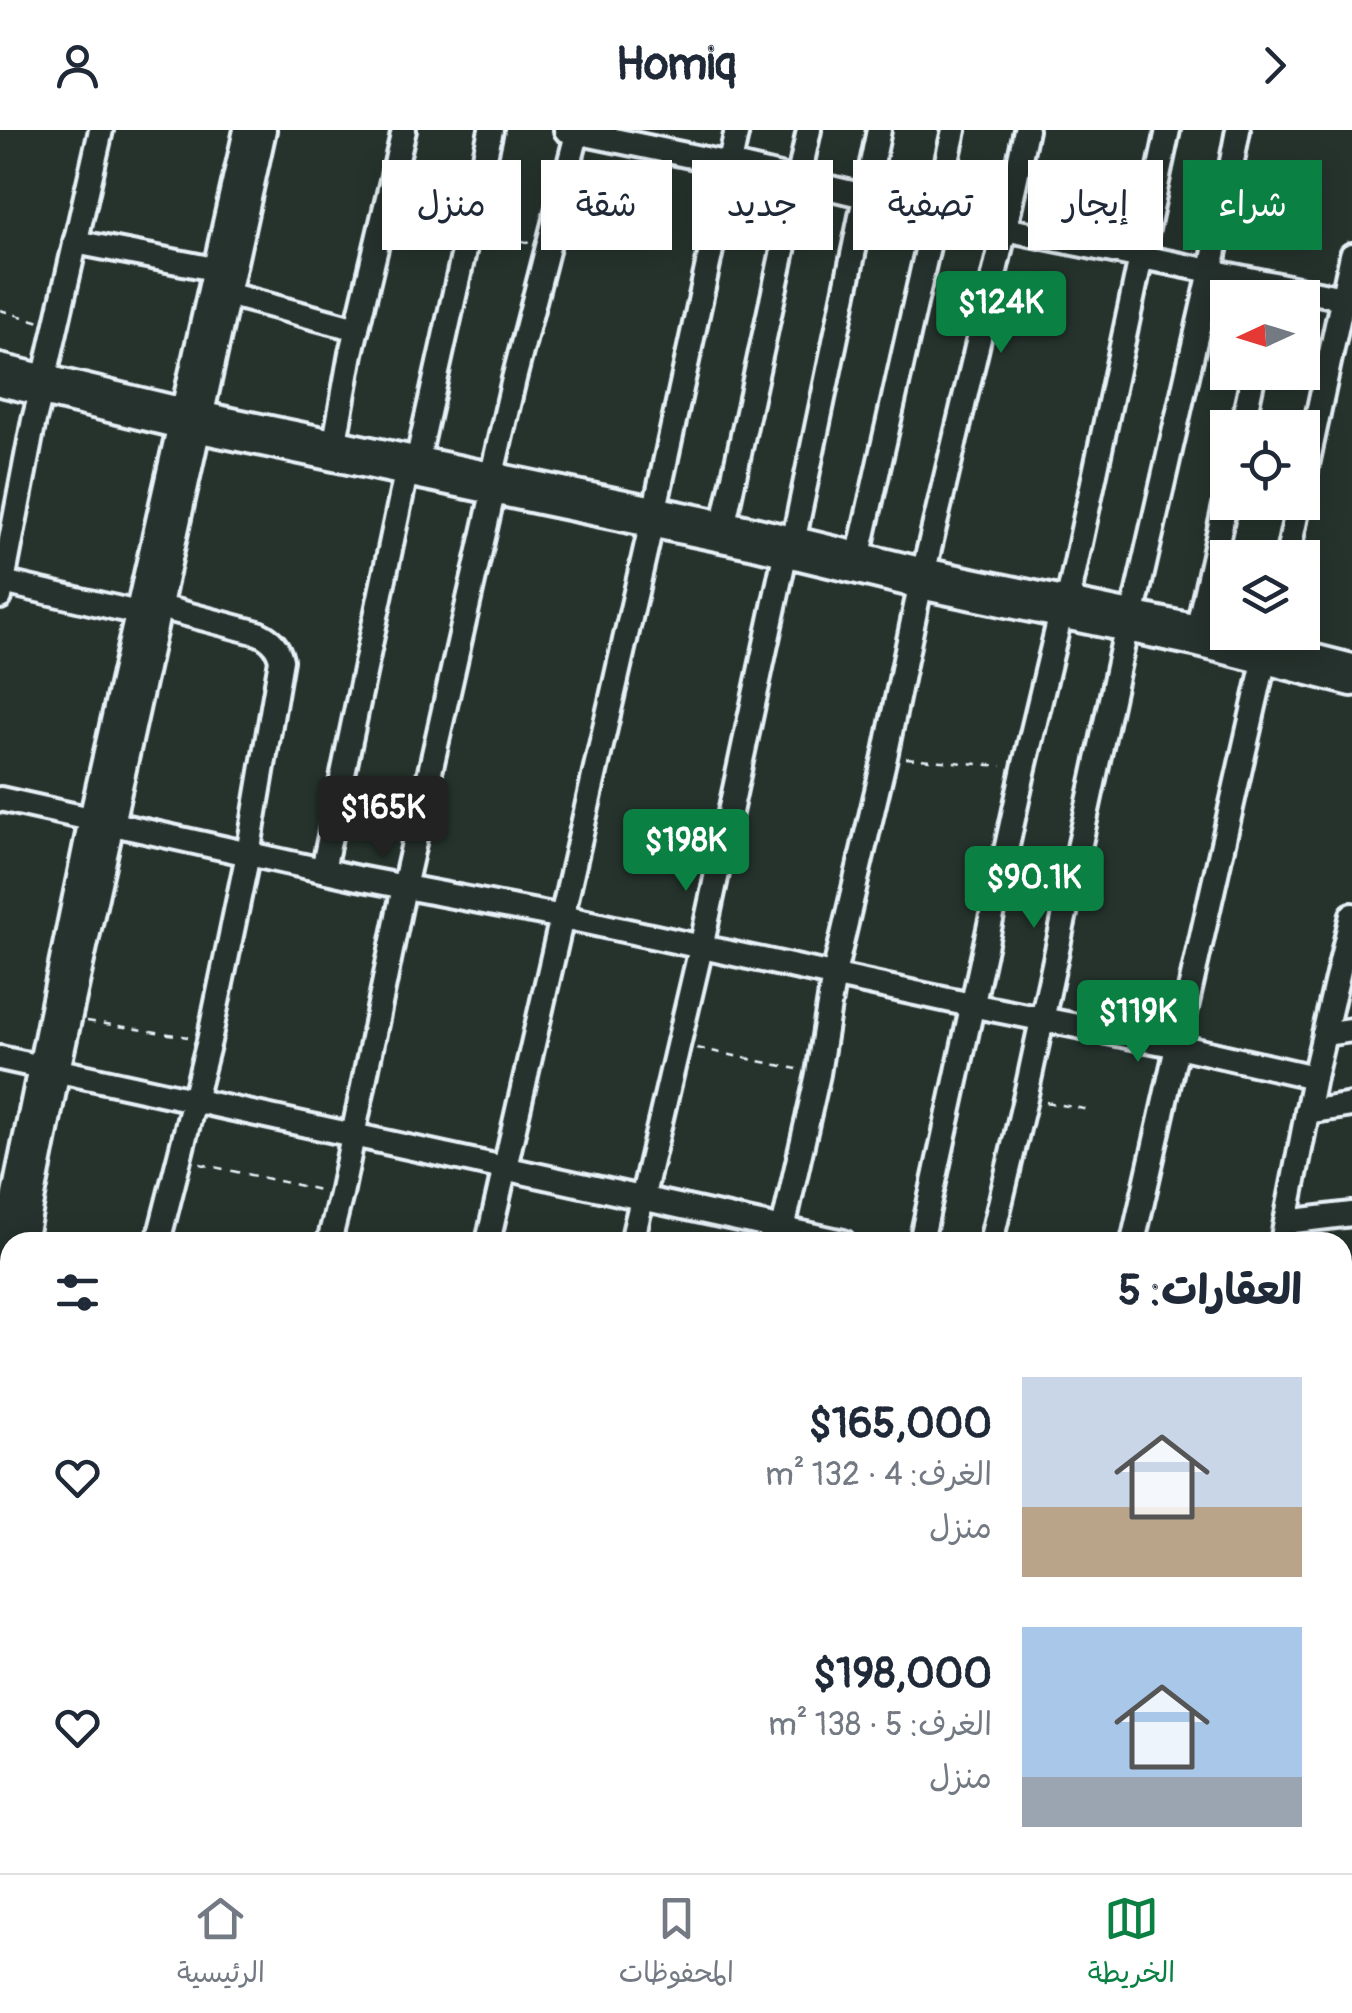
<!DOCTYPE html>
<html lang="ar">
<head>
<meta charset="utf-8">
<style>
  :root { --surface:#fff; --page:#f6f6f7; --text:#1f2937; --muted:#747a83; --line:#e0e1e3; --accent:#0b8043 }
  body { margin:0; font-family:Pangolin,"Playpen Sans Arabic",sans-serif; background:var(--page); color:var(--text); direction:rtl; height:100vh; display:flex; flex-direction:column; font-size:38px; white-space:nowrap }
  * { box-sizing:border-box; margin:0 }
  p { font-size:32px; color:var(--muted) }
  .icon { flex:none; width:55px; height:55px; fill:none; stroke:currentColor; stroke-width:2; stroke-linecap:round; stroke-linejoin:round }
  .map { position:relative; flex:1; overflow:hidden; direction:ltr }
  .details { position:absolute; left:0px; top:1102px; width:1352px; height:642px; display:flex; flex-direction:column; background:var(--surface); border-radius:30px 30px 0 0; box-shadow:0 5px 25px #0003; direction:rtl }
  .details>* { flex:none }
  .hud { position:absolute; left:30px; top:30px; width:1292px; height:90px; direction:rtl; display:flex; gap:20px }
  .needle { width:65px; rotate:266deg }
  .buttons { position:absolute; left:1210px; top:150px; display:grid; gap:20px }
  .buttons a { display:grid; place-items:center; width:110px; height:110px; border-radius:0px; background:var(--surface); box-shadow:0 5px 25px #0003; font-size:50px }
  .price { position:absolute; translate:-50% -85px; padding:0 22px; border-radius:10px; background:var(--accent); color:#fff; font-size:32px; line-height:65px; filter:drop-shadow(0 2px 5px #0008) }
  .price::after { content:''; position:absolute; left:50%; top:60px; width:30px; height:22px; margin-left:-15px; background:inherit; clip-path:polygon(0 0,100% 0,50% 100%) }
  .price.active { background:#222; color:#fff }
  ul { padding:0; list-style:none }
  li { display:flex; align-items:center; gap:30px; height:250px; padding:0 50px }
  li span { display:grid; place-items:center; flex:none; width:280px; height:200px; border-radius:0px; color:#555 }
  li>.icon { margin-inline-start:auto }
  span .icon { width:120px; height:120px; fill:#fffc; stroke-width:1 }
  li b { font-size:42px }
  h2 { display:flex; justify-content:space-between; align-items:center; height:120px; padding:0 50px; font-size:42px }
  .pill { padding:0 35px; border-radius:0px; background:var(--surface); box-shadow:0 5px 25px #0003; font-size:35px; line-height:90px }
  .pill.active { background:var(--accent); color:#fff }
  header { display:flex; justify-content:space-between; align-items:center; height:130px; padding:0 50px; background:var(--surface); font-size:45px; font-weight:800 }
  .tabs { display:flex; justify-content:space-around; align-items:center; height:140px; border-top:2px solid var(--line); background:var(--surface); font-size:28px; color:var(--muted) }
  .tabs a { display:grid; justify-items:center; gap:5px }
  .tabs .active { color:var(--accent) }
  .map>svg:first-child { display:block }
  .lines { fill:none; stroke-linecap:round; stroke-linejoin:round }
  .minor-casing { stroke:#e8f1f8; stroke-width:30 }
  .path { stroke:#e8f1f8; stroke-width:2.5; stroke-dasharray:8 8; stroke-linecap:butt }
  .minor { stroke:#26332d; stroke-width:22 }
</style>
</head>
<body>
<header><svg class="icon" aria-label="forward" viewBox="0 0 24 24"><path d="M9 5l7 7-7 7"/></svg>Homiq<svg class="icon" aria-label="person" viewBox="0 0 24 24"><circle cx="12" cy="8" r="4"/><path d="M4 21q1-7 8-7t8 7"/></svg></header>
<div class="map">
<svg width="1352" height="1743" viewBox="0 0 1352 1743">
  <rect width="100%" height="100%" fill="#26332d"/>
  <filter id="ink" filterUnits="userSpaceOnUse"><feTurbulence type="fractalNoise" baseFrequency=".01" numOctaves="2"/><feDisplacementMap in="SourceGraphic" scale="20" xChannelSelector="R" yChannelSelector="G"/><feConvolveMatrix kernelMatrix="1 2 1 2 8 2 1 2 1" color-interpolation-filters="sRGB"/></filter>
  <g filter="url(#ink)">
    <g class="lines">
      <defs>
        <g id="minor">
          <path d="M566,0L729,34L1005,99L1352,170"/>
          <path d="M75,112L214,139"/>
          <path d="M227,164L357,199"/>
          <path d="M0,236L184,280L754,399L924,440L1198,497L1352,536"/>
          <path d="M45,246L101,0"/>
          <path d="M0,254L181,297L750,416L920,457L1194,514L1352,554"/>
          <path d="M1242,298L1254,242"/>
          <path d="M335,312L351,223L404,0"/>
          <path d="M418,328L491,0"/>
          <path d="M492,344L514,249L578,0"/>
          <path d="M1302,358L1352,125"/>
          <path d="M655,379L737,0"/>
          <path d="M724,393L809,0"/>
          <path d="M794,408L879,0"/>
          <path d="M859,424L954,0"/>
          <path d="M1287,428L1299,372"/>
          <path d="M924,440L1005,99L1026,0"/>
          <path d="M3,452L138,483"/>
          <path d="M0,467L34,290L41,263"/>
          <path d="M1068,470L1168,0"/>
          <path d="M1133,483L1211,141L1238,0"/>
          <path d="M1198,497L1228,362"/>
          <path d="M0,669L358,748L563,787L971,875L1178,916L1314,947"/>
          <path d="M323,740L406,343"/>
          <path d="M1324,904L1352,900"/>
          <path d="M0,928L843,1112"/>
          <path d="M1307,982L1352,975"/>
          <path d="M1286,1092L1352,1084"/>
          <path d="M24,1112L58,940L264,0"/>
          <path d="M158,1112L209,911L248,724L281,530C278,516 271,509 258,503L160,477"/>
          <path d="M329,1112L341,1064L404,757L493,363"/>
          <path d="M488,1112L651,396"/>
          <path d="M632,1112L701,818L785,425"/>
          <path d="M780,1112L818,944L834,844L885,627L920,457"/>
          <path d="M921,1112L1024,638L1060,487"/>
          <path d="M991,1112L1025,969L1126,500"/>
          <path d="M1133,1112L1264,532"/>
          <path d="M1282,1112L1314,947L1352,785"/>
          <path d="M0,1133L91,689L246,0"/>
          <path d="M1342,1231L1348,1203"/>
          <path d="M0,1237L10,1186"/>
          <path d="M0,1256L10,1258"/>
          <path d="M1342,1311L1352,1312"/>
          <path d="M1342,1515L1352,1516"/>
          <path d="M0,1521L10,1524"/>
          <path d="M958,1735L994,1743"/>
          <path d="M16,1743L18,1735"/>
          <path d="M184,1743L186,1735"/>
          <path d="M352,1743L354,1735"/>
          <path d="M489,1743L491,1735"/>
          <path d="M634,1743L636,1735"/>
          <path d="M781,1743L783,1735"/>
          <path d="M852,1743L853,1735"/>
          <path d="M1142,1743L1144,1735"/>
          <path d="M1233,1743L1235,1735"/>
        </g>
      </defs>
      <use href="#minor" class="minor-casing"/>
      <g class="path">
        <path d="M402,82L448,94"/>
        <path d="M490,104L531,113"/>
        <path d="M0,180L40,192"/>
        <path d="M906,628L1002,636"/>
        <path d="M87,891L188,907"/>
        <path d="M697,918L797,939"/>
        <path d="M1046,972L1089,980"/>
        <path d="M200,1034L320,1060"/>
        <path d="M1342,1572L1352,1573"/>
        <path d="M1342,1710L1352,1711"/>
      </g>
      <use href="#minor" class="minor"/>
    </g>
  </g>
</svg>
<div class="buttons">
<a><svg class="needle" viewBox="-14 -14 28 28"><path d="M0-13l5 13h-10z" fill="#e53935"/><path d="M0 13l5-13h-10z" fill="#747a83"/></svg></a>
<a><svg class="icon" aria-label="locate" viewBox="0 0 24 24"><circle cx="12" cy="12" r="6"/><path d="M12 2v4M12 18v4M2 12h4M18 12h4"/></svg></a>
<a><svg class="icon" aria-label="layers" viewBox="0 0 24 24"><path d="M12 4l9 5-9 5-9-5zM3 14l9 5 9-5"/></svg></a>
</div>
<b class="price" style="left:1001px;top:226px">$124K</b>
<b class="price active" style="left:383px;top:731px">$165K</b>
<b class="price" style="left:686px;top:764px">$198K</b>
<b class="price" style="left:1034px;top:801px">$90.1K</b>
<b class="price" style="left:1138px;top:935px">$119K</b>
<div class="hud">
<a class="pill active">شراء</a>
<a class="pill">إيجار</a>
<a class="pill">تصفية</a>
<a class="pill">جديد</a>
<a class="pill">شقة</a>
<a class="pill">منزل</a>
</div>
<section class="details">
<h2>العقارات: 5<svg class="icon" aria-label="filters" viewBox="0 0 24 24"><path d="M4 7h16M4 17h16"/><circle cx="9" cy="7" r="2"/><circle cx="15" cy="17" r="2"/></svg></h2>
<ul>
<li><span style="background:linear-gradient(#c9d6e8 65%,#b9a48a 0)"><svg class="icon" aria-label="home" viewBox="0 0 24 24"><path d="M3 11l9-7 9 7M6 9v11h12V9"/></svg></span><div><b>$165,000</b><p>الغرف: 4 · 132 m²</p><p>منزل</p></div><svg class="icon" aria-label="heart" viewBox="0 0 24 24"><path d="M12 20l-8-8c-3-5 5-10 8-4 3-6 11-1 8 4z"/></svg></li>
<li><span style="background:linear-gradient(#a9c7e8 75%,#9aa5b1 0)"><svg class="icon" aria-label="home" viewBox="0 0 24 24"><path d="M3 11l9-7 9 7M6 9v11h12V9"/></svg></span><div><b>$198,000</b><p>الغرف: 5 · 138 m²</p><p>منزل</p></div><svg class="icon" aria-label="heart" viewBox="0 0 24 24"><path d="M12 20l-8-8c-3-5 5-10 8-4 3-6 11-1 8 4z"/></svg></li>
</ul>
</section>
</div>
<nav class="tabs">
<a class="active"><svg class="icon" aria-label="map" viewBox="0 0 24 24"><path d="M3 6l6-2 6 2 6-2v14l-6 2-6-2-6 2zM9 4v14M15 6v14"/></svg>الخريطة</a>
<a><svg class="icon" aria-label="saved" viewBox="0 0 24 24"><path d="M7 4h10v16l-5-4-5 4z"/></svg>المحفوظات</a>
<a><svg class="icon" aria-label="home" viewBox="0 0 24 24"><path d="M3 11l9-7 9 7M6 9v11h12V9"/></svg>الرئيسية</a>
</nav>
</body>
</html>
